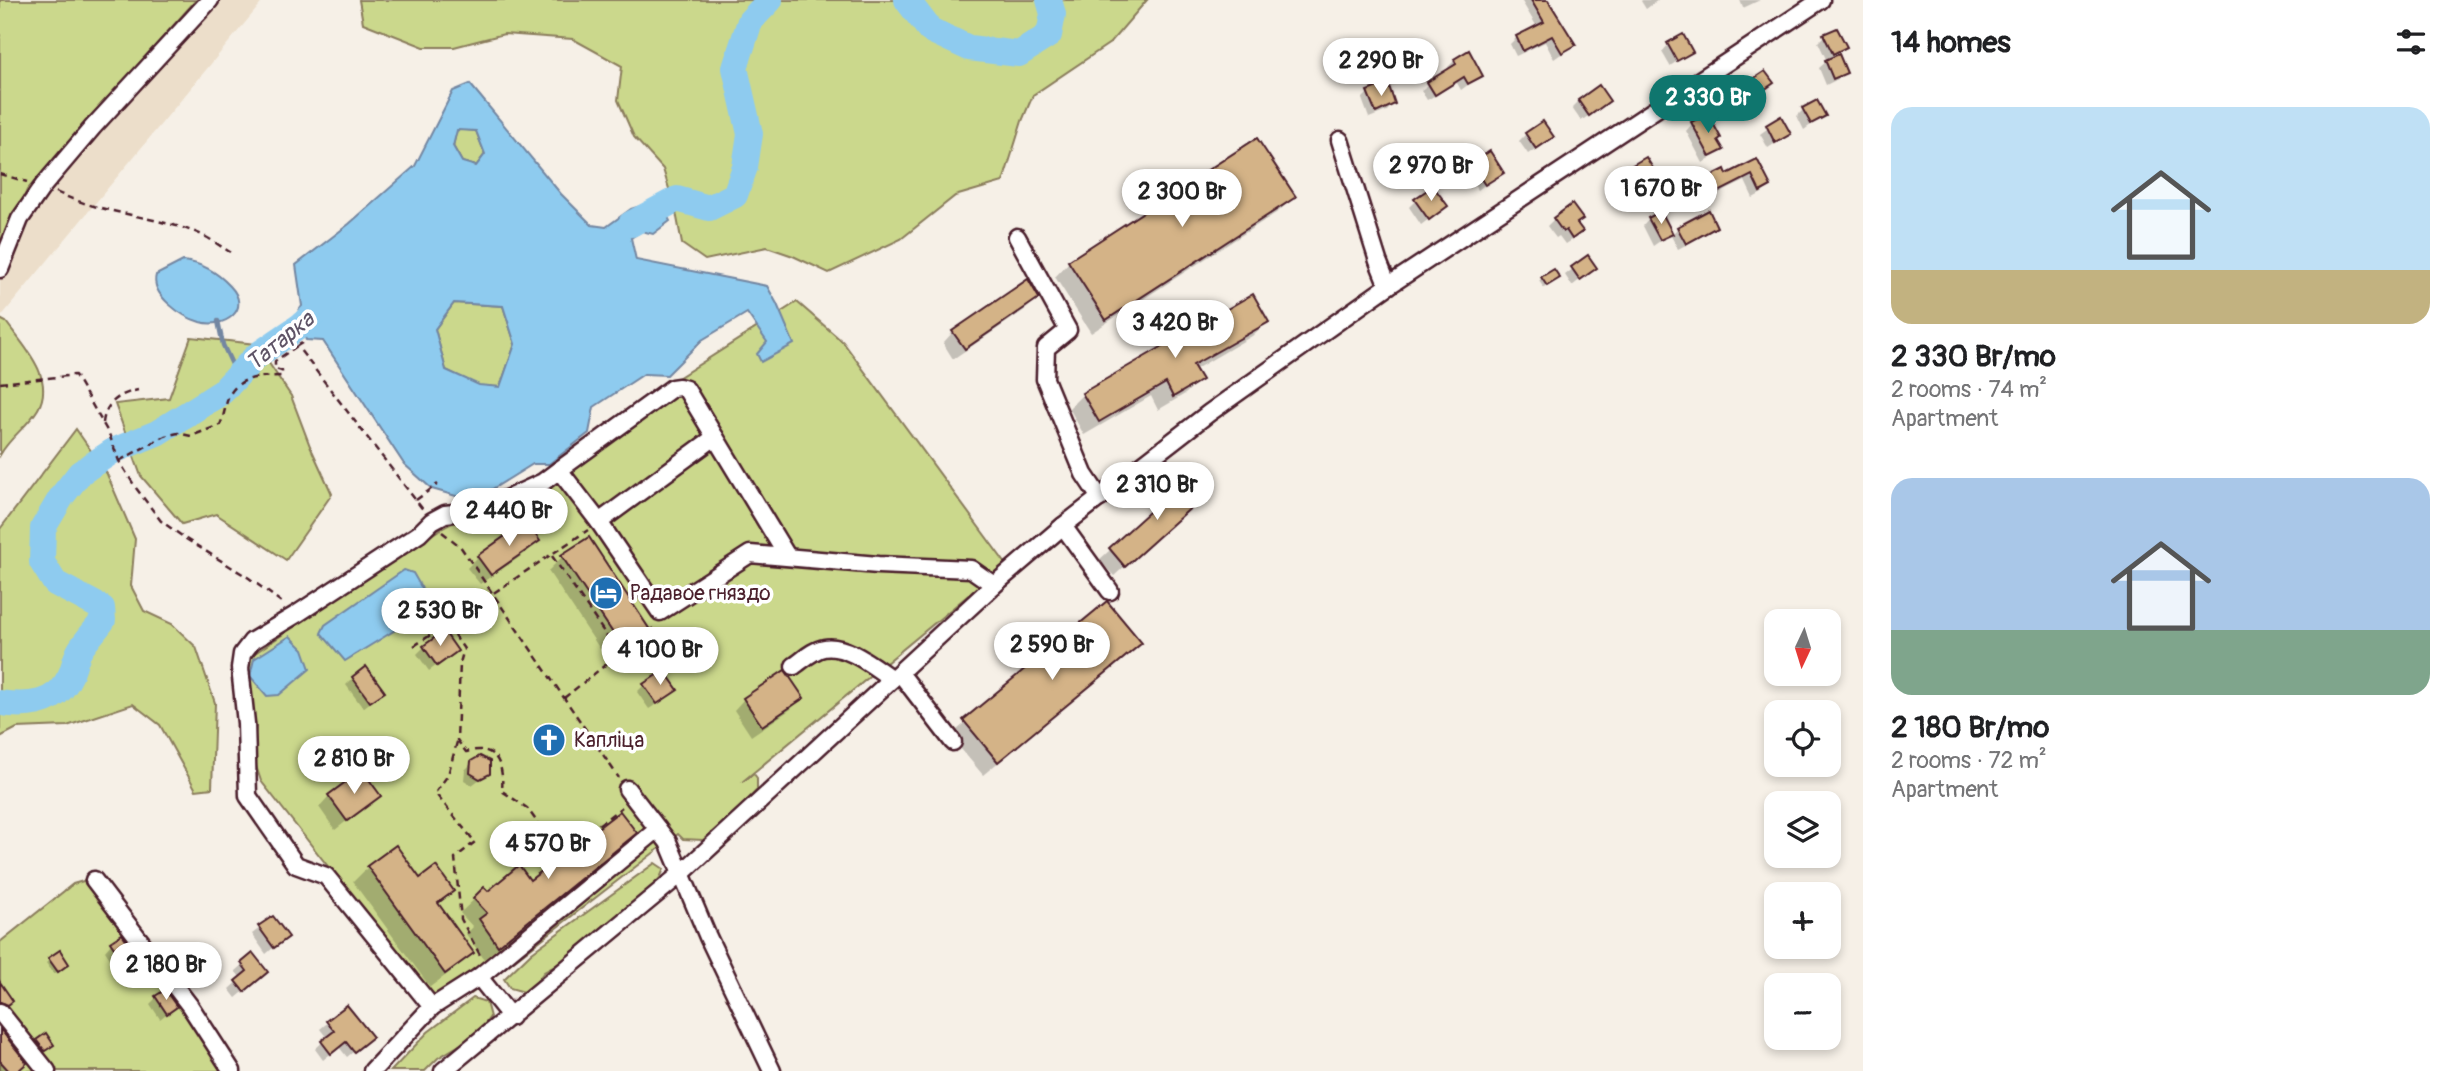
<!DOCTYPE html>
<html lang="en">
<head>
<meta charset="utf-8">
<style>
  :root { --surface:#fff; --page:#f2f2f2; --text:#202124; --muted:#757577; --accent:#0f766e }
  body { margin:0; font-family:Pangolin,sans-serif; background:var(--page); color:var(--text); height:100vh; display:flex; flex-direction:column; font-size:26px; white-space:nowrap }
  * { box-sizing:border-box; margin:0 }
  p { font-size:23px; color:var(--muted) }
  .icon { flex:none; width:38px; height:38px; fill:none; stroke:currentColor; stroke-width:2; stroke-linecap:round; stroke-linejoin:round }
  .map { position:relative; flex:1; overflow:hidden }
  .side { display:flex; flex-direction:column; background:var(--surface); width:595px }
  .side>* { flex:none }
  .needle { width:46px; rotate:184deg }
  .tools { position:absolute; left:1764px; top:609px; display:grid; gap:14px }
  .tools a { display:grid; place-items:center; width:77px; height:77px; border-radius:14px; background:var(--surface); box-shadow:0 4px 10px #0003; font-size:35px }
  .price { position:absolute; translate:-50% -60px; padding:0 16px; border-radius:24px; background:#fff; color:#222; font-size:23px; line-height:46px; filter:drop-shadow(0 2px 4px #0008) }
  .price::after { content:''; position:absolute; left:50%; top:42px; width:21px; height:16px; margin-left:-10px; background:inherit; clip-path:polygon(0 0,100% 0,50% 100%) }
  .price.current { background:var(--accent); color:#fff }
  ul { padding:0; list-style:none }
  li { display:grid; align-content:center; gap:14px; height:371px; padding:0 28px }
  li span { display:grid; place-items:center; height:217px; border-radius:21px; color:#555 }
  li>.icon { margin-inline-start:auto }
  span .icon { width:126px; height:126px; fill:#fffc; stroke-width:1 }
  li b { font-size:30px }
  h2 { display:flex; justify-content:space-between; align-items:center; height:84px; padding:0 28px; font-size:30px }
  main { display:flex; flex:1; min-height:0 }
  .map>svg:first-child { display:block }
  .built { fill:#ecdeca }
  .green { fill:#cbd88c; stroke:#8a7c5c; stroke-width:2 }
  .water { fill:#8ecbef; stroke:#7386a1; stroke-width:2; fill-rule:evenodd }
  .shadow { fill:#0003 }
  .lines { fill:none; stroke-linecap:round; stroke-linejoin:round }
  .stream { stroke:#7386a1; stroke-width:4.5 }
  .river { stroke:#8ecbef; stroke-width:26 }
  .building { fill:#d4b387; stroke:#4a1f2b; stroke-width:2 }
  .minor-casing { stroke:#4a1f2b; stroke-width:21 }
  .path { stroke:#4a1f2b; stroke-width:2.5; stroke-dasharray:7 5; stroke-linecap:butt }
  .minor { stroke:#fff; stroke-width:16 }
  .labels { text-anchor:middle; dominant-baseline:central; stroke-width:7; stroke-linejoin:round; paint-order:stroke }
  .poi-label { font-size:21px; fill:#4a1f2b; stroke:#fff; text-anchor:start }
  .water-label { font-size:23px; font-style:italic; fill:#5e5366; stroke:#fff }
</style>
</head>
<body>
<main>
<div class="map">
<svg width="1863" height="1071" viewBox="0 0 1863 1071">
  <rect width="100%" height="100%" fill="#f6f0e7"/>
  <filter id="ink" filterUnits="userSpaceOnUse"><feTurbulence type="fractalNoise" baseFrequency=".0143" numOctaves="2"/><feDisplacementMap in="SourceGraphic" scale="14" xChannelSelector="R" yChannelSelector="G"/><feConvolveMatrix kernelMatrix="1 2 1 2 8 2 1 2 1" color-interpolation-filters="sRGB"/></filter>
  <g filter="url(#ink)">
    <path class="built" d="M0,0H264L0,318Z"/>
    <g class="green">
      <path d="M0,0H196L27,190L0,252Z"/>
      <path d="M359,0H1147L1110,43L1033,95L1022,121L1003,182L955,196L901,239L829,273L793,256L767,247L705,260L682,244L676,212L663,169L634,137L618,100L622,66L573,39L504,34L454,47H424L363,23Z"/>
      <path d="M457,129L476,131L485,154L476,166L462,162L453,146Z"/>
      <path d="M797,302L843,342L1006,564L742,782L754,774L757,778V790L736,812L703,840L683,839L678,834L471,994L429,995L261,781L252,754L256,726L245,680L249,657L439,530L545,473L612,420Z"/>
      <path d="M454,303L503,306L515,344L500,387L479,386L446,370L435,329Z"/>
      <path d="M0,319L6,322C23,345 56,378 38,409C28,426 10,437 0,455Z"/>
      <path d="M191,337L256,344L291,396L310,446L332,494L286,560L216,514L182,524L141,476L115,404L169,398Z"/>
      <path d="M76,429L107,474L135,539L131,586L144,611L172,624L196,647L215,703L212,788L196,790L160,725L133,704L67,726L17,728L0,737V529Z"/>
      <path d="M655,863L664,869L660,878L639,902L579,953L544,972L528,993L510,988L504,979L532,952Z"/>
      <path d="M87,880L233,1071H0V942L73,884Z"/>
      <path d="M473,998L486,1002L490,1017L476,1035L438,1058L425,1071H391L428,1032Z"/>
    </g>
    <g class="water">
      <path d="M470,84L561,194L592,225L606,227L631,209L659,200L670,221L653,234L642,231L631,238L636,260L767,286L777,304L794,344L761,362L757,354L767,342L747,313L702,340L667,375L644,374L594,407L589,433L549,464H533L473,501L432,489L404,464L323,341L306,340L295,316L302,306L296,265L349,224L415,166L453,91ZM457,130L476,131L485,154L476,166L462,162L453,146ZM454,303L503,306L515,344L500,387L479,385L446,370L435,329Z"/>
      <path d="M183,261C202,263 217,272 230,286C253,310 224,329 200,322C182,317 150,295 156,275Z"/>
      <path d="M404,570L413,573L428,599L405,624L345,661L321,633L325,625Z"/>
      <path d="M290,636L303,649L310,669L279,695L267,696L250,676L254,659Z"/>
    </g>
    <g class="shadow">
      <path d="M1521,0H1547L1574,45L1554,59L1545,42L1516,56L1510,44L1517,37L1537,27Z"/>
      <path d="M1642,0H1658L1646,9L1641,1Z"/>
      <path d="M1740,0H1760L1743,8Z"/>
      <path d="M1824,36L1845,47L1837,54L1845,72L1838,79L1826,85L1819,68L1827,61L1818,42Z"/>
      <path d="M1668,45L1691,52L1670,66L1662,52Z"/>
      <path d="M1455,60L1481,75L1461,90L1457,83L1427,100L1421,90L1450,70L1448,67Z"/>
      <path d="M1751,82L1771,83L1750,99L1744,89Z"/>
      <path d="M1368,93L1393,104L1387,111L1369,118L1362,99Z"/>
      <path d="M1579,101L1601,107L1581,121L1572,108Z"/>
      <path d="M1803,110L1823,116L1804,130L1797,116Z"/>
      <path d="M1781,119L1789,134L1768,148L1760,134Z"/>
      <path d="M1692,124L1716,140L1721,150L1703,163L1686,131Z"/>
      <path d="M1526,134L1552,137L1528,154L1519,141Z"/>
      <path d="M1646,159L1660,182L1637,199L1623,176Z"/>
      <path d="M1757,161L1769,186L1762,193L1753,198L1745,181L1702,202L1695,189L1702,182L1727,176Z"/>
      <path d="M1472,165L1502,172L1478,190L1466,172Z"/>
      <path d="M1294,197L1279,211L1091,333L1055,277L1069,262Z"/>
      <path d="M1415,201L1446,206L1421,225L1409,207Z"/>
      <path d="M1660,213L1671,235L1678,228L1715,227L1708,233L1678,249L1670,234L1653,246L1643,226L1649,219Z"/>
      <path d="M1554,219L1575,224L1574,238L1565,244L1559,236L1556,238L1547,226Z"/>
      <path d="M1587,258L1595,268L1572,286L1565,275Z"/>
      <path d="M1542,278L1555,280L1544,288L1539,281Z"/>
      <path d="M1037,298L1026,309L953,359L943,343L953,332Z"/>
      <path d="M1267,322L1252,336L1194,370L1200,380L1185,394L1158,410L1151,396L1084,435L1069,408L1083,394Z"/>
      <path d="M1188,480L1191,506L1114,576L1099,560Z"/>
      <path d="M526,523L537,541L527,552L480,584L467,568L478,557Z"/>
      <path d="M562,557L648,630L633,644L608,661L548,571Z"/>
      <path d="M1106,603L1125,657L983,775L950,736Z"/>
      <path d="M424,647L456,651L429,671L417,654Z"/>
      <path d="M353,678L376,698L363,708L346,685Z"/>
      <path d="M644,685L669,696L649,709L637,692Z"/>
      <path d="M802,698L791,709L751,736L734,710L744,699Z"/>
      <path d="M537,740L556,744L542,754L535,743Z"/>
      <path d="M472,763L488,773L472,785L464,780L465,770Z"/>
      <path d="M329,796H379L335,830L319,807Z"/>
      <path d="M635,833L484,959L466,934L473,927L460,913L484,890L487,893L530,882Z"/>
      <path d="M396,847L420,880L452,891L437,906L472,953L457,967L430,987L353,882L368,867Z"/>
      <path d="M273,918L286,937L266,954L252,934Z"/>
      <path d="M111,944L122,953L111,960L105,951Z"/>
      <path d="M252,956L259,979L236,998L229,989L241,978L235,971Z"/>
      <path d="M49,960L64,967L54,974L46,963Z"/>
      <path d="M156,998L175,1007L160,1019L150,1004Z"/>
      <path d="M347,1007L364,1043L347,1057L339,1047L323,1060L315,1049L327,1038L320,1029Z"/>
      <path d="M0,1032L17,1071H0Z"/>
      <path d="M46,1036L49,1048L41,1053L34,1044Z"/>
    </g>
    <g class="lines">
      <path class="stream" d="M218,321L223,345L237,375"/>
      <g class="river">
        <path d="M907,0L930,30L969,48L1019,54L1049,35L1053,14L1049,0"/>
        <path d="M631,224L677,199L709,208L735,195L745,167L750,134L735,68L750,21L770,0"/>
        <path d="M0,703C28,707 57,705 70,676C74,668 75,658 80,650C86,640 96,630 103,620L102,608L55,583L42,562L43,528L62,496L80,473L113,451L157,433L222,392L256,356L300,326L318,311L324,301"/>
      </g>
    </g>
    <g class="building">
      <path d="M1531,0H1548L1576,45L1562,53L1552,36L1523,51L1516,36L1544,22Z"/>
      <path d="M1837,28L1847,47L1833,54L1823,34Z"/>
      <path d="M1683,34L1693,52L1677,61L1667,43Z"/>
      <path d="M1469,50L1483,76L1468,84L1464,77L1435,95L1427,82L1456,64L1454,59Z"/>
      <path d="M1839,54L1847,73L1833,79L1825,60Z"/>
      <path d="M1765,71L1774,83L1758,94L1750,81Z"/>
      <path d="M1388,83L1395,104L1376,113L1367,91Z"/>
      <path d="M1599,85L1610,101L1589,116L1578,100Z"/>
      <path d="M1817,100L1826,116L1811,124L1802,108Z"/>
      <path d="M1708,114L1721,138L1718,140L1724,150L1710,157L1691,122Z"/>
      <path d="M1781,116L1791,134L1775,143L1766,125Z"/>
      <path d="M1543,121L1554,137L1536,149L1525,133Z"/>
      <path d="M1257,138L1296,197L1106,320L1068,261Z"/>
      <path d="M1490,151L1504,173L1485,185L1471,164Z"/>
      <path d="M1646,157L1662,183L1645,194L1629,167Z"/>
      <path d="M1757,159L1771,186L1760,192L1752,175L1709,197L1701,181L1725,169L1727,174Z"/>
      <path d="M1433,186L1448,206L1429,220L1414,199Z"/>
      <path d="M1572,204L1583,219L1577,223L1583,231L1572,239L1566,230L1563,232L1553,218Z"/>
      <path d="M1709,210L1717,227L1686,244L1677,227Z"/>
      <path d="M1661,211L1673,234L1660,240L1648,218Z"/>
      <path d="M1588,255L1597,268L1580,280L1571,267Z"/>
      <path d="M1554,269L1560,278L1547,286L1541,277Z"/>
      <path d="M1028,279L1039,298L965,349L952,331Z"/>
      <path d="M1253,294L1269,322L1193,365L1202,380L1173,397L1166,383L1099,422L1082,393Z"/>
      <path d="M1188,477L1204,496L1125,567L1109,548Z"/>
      <path d="M526,521L540,541L491,575L477,556Z"/>
      <path d="M589,537L650,630L623,648L561,555Z"/>
      <path d="M1107,601L1142,643L998,762L963,720Z"/>
      <path d="M444,631L458,651L437,666L423,646Z"/>
      <path d="M366,666L385,692L370,702L352,677Z"/>
      <path d="M664,670L678,690L657,704L643,684Z"/>
      <path d="M785,670L804,698L762,726L743,698Z"/>
      <path d="M552,728L561,741L546,752L536,739Z"/>
      <path d="M480,756L490,761V774L480,779L470,773L471,761Z"/>
      <path d="M362,770L381,796L347,821L328,795Z"/>
      <path d="M620,811L637,833L498,946L479,919L487,913L473,898L484,887L488,891L519,865L530,880Z"/>
      <path d="M396,845L420,878L436,866L454,891L438,903L474,953L445,974L367,866Z"/>
      <path d="M273,916L289,937L274,948L258,926Z"/>
      <path d="M122,934L131,946L119,955L110,942Z"/>
      <path d="M60,950L69,964L58,972L48,958Z"/>
      <path d="M253,953L268,972L244,992L235,981L247,971L241,963Z"/>
      <path d="M0,982L13,1001L8,1005L0,1002Z"/>
      <path d="M165,990L177,1007L167,1014L155,996Z"/>
      <path d="M347,1005L373,1037L354,1052L346,1042L331,1054L321,1041L334,1031L326,1021Z"/>
      <path d="M0,1029L27,1063L18,1071H9L0,1061Z"/>
      <path d="M46,1033L54,1045L45,1051L36,1040Z"/>
    </g>
    <g class="lines">
      <defs>
        <g id="minor">
          <path d="M1340,140L1378,261L1388,286"/>
          <path d="M1017,237L1068,330L1046,348L1045,379L1084,474L1100,498"/>
          <path d="M0,269L20,219L43,186L93,127L210,0"/>
          <path d="M715,437L787,556"/>
          <path d="M559,470L672,388L679,387L686,389L715,437L599,522"/>
          <path d="M1063,526L1110,591"/>
          <path d="M794,666C803,660 813,650 824,648C847,644 874,667 892,679"/>
          <path d="M900,673L953,742"/>
          <path d="M627,789L668,842L708,937L772,1071"/>
          <path d="M94,880L190,1006L232,1071"/>
          <path d="M479,977L511,1017"/>
          <path d="M432,1007L326,876L296,865L248,796L246,723L240,668L242,654L252,641L297,614L419,534L432,521L445,514L482,510L543,482L559,470L599,522L660,612L750,554L878,565L971,569L994,585"/>
          <path d="M0,1012L47,1071"/>
          <path d="M372,1071L432,1007L479,977L658,829"/>
          <path d="M443,1071L682,873L994,585L1063,526L1209,413L1388,286L1821,0"/>
        </g>
      </defs>
      <use href="#minor" class="minor-casing"/>
      <g class="path">
        <path d="M0,174L27,182"/>
        <path d="M56,192C99,213 148,215 192,231C206,235 218,245 230,252"/>
        <path d="M302,343L297,346L424,511"/>
        <path d="M0,383L75,375L109,434L119,461L136,488L161,521L186,539L249,578L284,604"/>
        <path d="M103,423C105,403 119,394 138,390"/>
        <path d="M119,461L165,436L178,433L191,436L220,425C224,416 225,407 228,398C238,375 261,377 282,376V371L275,369V361L297,346"/>
        <path d="M416,500L438,484"/>
        <path d="M442,532L460,546L619,778"/>
        <path d="M552,556L619,654"/>
        <path d="M447,625L464,649L460,663L457,740L466,752C497,743 504,765 502,791L527,808L560,854"/>
        <path d="M414,646L588,530"/>
        <path d="M564,698L619,654L653,631L651,624"/>
        <path d="M457,742L448,775L435,793L475,842L455,858L461,919L481,957"/>
        <path d="M541,868L622,807"/>
      </g>
      <use href="#minor" class="minor"/>
    </g>
  </g>
  <defs>
    <symbol id="hotel-disc" viewBox="-11 -11 22 22"><circle r="9.5" fill="#1f6fb2" stroke="#fff"/><path d="M-6-4.5h1.5V1H6V5H4.5V3h-9V5H-6ZM-4 0a1.8 1.8 0 1 1 3.6 0ZM.5 0V-2.5h3Q6-2.5 6 0Z" fill="#fff"/></symbol>
    <symbol id="church-disc" viewBox="-11 -11 22 22"><circle r="9.5" fill="#1f6fb2" stroke="#fff"/><path d="M-1.2-6h2.4v3.5h3.3v2.4h-3.3V6h-2.4V-.1h-3.3v-2.4h3.3Z" fill="#fff"/></symbol>
  </defs>
  <g fill-rule="evenodd">
    <use href="#hotel-disc" x="587" y="574" width="38" height="38"/>
    <use href="#church-disc" x="530" y="721" width="38" height="38"/>
  </g>
  <g class="labels">
    <g class="poi-label">
      <text x="630" y="593">Радавое гняздо</text>
      <text x="574" y="740">Капліца</text>
    </g>
    <g class="water-label">
      <text transform="translate(280 341) rotate(-39)">Татарка</text>
    </g>
  </g>
</svg>
<div class="tools">
<a><svg class="needle" viewBox="-14 -14 28 28"><path d="M0-13l5 13h-10z" fill="#e53935"/><path d="M0 13l5-13h-10z" fill="#757577"/></svg></a>
<a><svg class="icon" aria-label="locate" viewBox="0 0 24 24"><circle cx="12" cy="12" r="6"/><path d="M12 2v4M12 18v4M2 12h4M18 12h4"/></svg></a>
<a><svg class="icon" aria-label="layers" viewBox="0 0 24 24"><path d="M12 4l9 5-9 5-9-5zM3 14l9 5 9-5"/></svg></a>
<a>+</a>
<a>−</a>
</div>
<b class="price" style="left:1381px;top:98px">2 290 Br</b>
<b class="price current" style="left:1708px;top:135px">2 330 Br</b>
<b class="price" style="left:1431px;top:203px">2 970 Br</b>
<b class="price" style="left:1661px;top:226px">1 670 Br</b>
<b class="price" style="left:1182px;top:229px">2 300 Br</b>
<b class="price" style="left:1175px;top:360px">3 420 Br</b>
<b class="price" style="left:1157px;top:522px">2 310 Br</b>
<b class="price" style="left:509px;top:548px">2 440 Br</b>
<b class="price" style="left:440px;top:648px">2 530 Br</b>
<b class="price" style="left:1052px;top:682px">2 590 Br</b>
<b class="price" style="left:660px;top:687px">4 100 Br</b>
<b class="price" style="left:354px;top:796px">2 810 Br</b>
<b class="price" style="left:548px;top:881px">4 570 Br</b>
<b class="price" style="left:166px;top:1002px">2 180 Br</b>
</div>
<section class="side">
<h2>14 homes<svg class="icon" aria-label="filters" viewBox="0 0 24 24"><path d="M4 7h16M4 17h16"/><circle cx="9" cy="7" r="2"/><circle cx="15" cy="17" r="2"/></svg></h2>
<ul>
<li><span style="background:linear-gradient(#bfe0f5 75%,#c2b280 0)"><svg class="icon" aria-label="home" viewBox="0 0 24 24"><path d="M3 11l9-7 9 7M6 9v11h12V9"/></svg></span><div><b>2 330 Br/mo</b><p>2 rooms · 74 m²</p><p>Apartment</p></div></li>
<li><span style="background:linear-gradient(#a9c7e8 70%,#7fa58c 0)"><svg class="icon" aria-label="home" viewBox="0 0 24 24"><path d="M3 11l9-7 9 7M6 9v11h12V9"/></svg></span><div><b>2 180 Br/mo</b><p>2 rooms · 72 m²</p><p>Apartment</p></div></li>
</ul>
</section>
</main>
</body>
</html>
